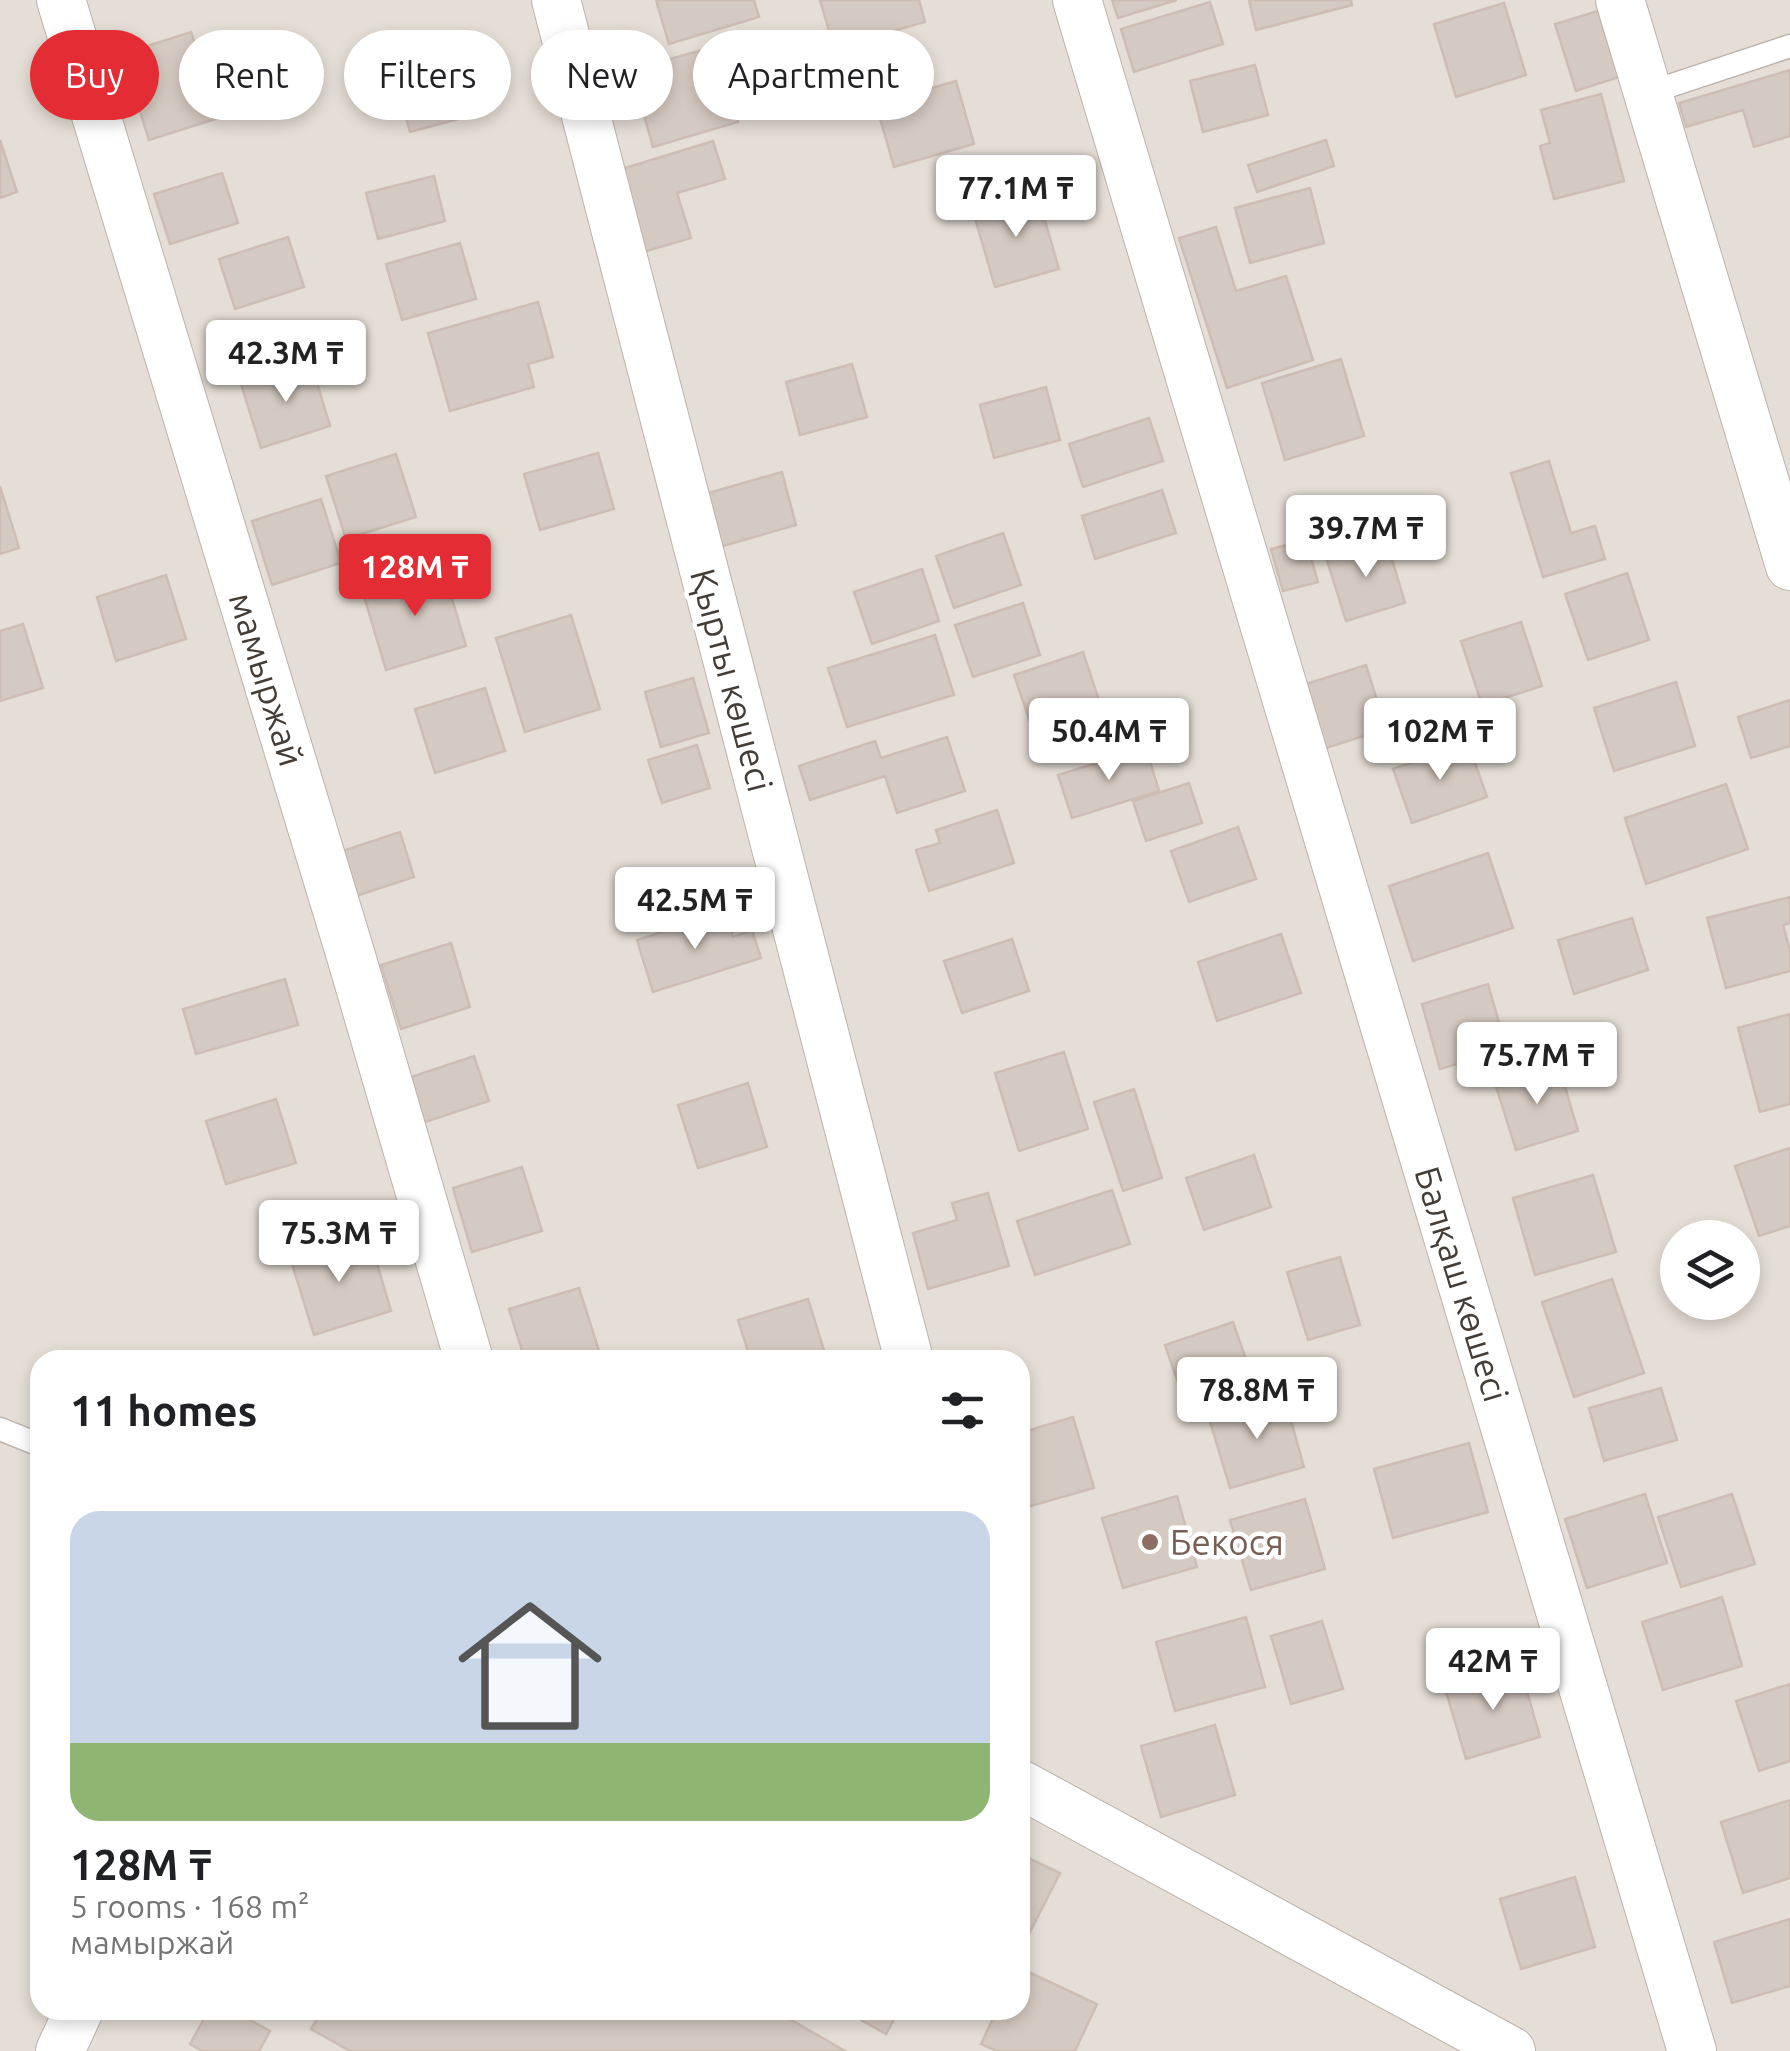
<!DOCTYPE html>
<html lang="en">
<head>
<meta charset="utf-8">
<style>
  :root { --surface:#fff; --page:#f6f6f6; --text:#202124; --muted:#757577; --line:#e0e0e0; --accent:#e42c34 }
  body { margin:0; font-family:Ubuntu,sans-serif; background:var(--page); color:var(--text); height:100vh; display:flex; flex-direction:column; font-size:38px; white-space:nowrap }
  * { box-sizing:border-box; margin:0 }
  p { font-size:32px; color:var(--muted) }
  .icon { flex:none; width:55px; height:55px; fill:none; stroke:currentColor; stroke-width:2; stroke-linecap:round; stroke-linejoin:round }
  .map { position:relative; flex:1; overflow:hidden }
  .drawer { position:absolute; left:30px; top:1350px; width:1000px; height:670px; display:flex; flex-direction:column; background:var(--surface); border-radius:30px; box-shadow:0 5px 15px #0003 }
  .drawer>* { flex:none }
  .guide { position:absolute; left:30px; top:30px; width:1000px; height:90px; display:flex; gap:20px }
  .buttons { position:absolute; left:1660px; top:1220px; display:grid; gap:20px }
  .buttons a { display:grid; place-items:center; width:100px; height:100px; border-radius:50%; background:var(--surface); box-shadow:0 5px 15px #0003; font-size:50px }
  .price { position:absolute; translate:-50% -85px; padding:0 22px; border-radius:10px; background:#fff; color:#222; font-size:32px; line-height:65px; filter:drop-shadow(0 2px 5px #0008) }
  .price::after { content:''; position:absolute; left:50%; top:60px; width:30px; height:22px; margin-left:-15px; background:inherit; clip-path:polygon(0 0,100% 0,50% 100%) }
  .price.current { background:var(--accent); color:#fff }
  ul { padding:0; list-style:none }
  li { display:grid; align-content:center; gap:20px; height:530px; padding:0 40px }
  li+li { border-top:2px solid var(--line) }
  li span { display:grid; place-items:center; height:310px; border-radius:30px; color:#555 }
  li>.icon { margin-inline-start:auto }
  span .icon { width:180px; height:180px; fill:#fffc; stroke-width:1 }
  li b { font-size:42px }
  h2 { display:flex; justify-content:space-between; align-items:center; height:120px; padding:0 40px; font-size:42px }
  .pill { padding:0 35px; border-radius:45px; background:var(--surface); box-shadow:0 5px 15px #0003; font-size:35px; line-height:90px }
  .pill.current { background:var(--accent); color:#fff }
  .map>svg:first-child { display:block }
  .residential { fill:#e5ded6; fill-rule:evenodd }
  .building { fill:#d5cac1; stroke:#cdbdb2; stroke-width:2.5 }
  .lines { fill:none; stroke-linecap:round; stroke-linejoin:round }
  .lane-casing { stroke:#bcb3ab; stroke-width:25 }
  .street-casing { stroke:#bcb3ab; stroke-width:50 }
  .lane { stroke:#fff; stroke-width:22 }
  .street { stroke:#fff; stroke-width:48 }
  .education-dot { fill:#8d6e63; stroke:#fff; stroke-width:4 }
  .labels { text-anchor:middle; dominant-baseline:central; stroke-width:9; stroke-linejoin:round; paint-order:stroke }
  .street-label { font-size:35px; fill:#443d37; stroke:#fff }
  .education-label { font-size:35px; fill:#785e54; stroke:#fff; text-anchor:start }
</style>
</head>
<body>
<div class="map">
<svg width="1790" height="2051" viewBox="0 0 1790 2051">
  <rect width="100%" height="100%" fill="#f2ede8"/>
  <path class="residential" d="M0,0H1790V2051H0ZM1678,1238H1742V1302H1678ZM40,1360H1020V2010H40Z"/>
  <g class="building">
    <path d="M656,0H754L759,17L669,44Z"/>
    <path d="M820,0H919L925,22L834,48Z"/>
    <path d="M1112,0H1177L1118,18Z"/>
    <path d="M1249,0H1351L1352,5L1256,30Z"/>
    <path d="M1210,2L1223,44L1134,72L1121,29Z"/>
    <path d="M1504,3L1526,75L1456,97L1434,24Z"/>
    <path d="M1598,11L1619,77L1576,91L1555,24Z"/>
    <path d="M191,32L219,118L149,140L122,54Z"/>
    <path d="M716,46L738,122L653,147L631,70Z"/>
    <path d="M468,55L484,112L410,132L395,76Z"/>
    <path d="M1255,65L1268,115L1203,132L1190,81Z"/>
    <path d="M1790,70V136L1754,147L1743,110L1686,127L1679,103Z"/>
    <path d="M956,81L974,144L894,167L876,104Z"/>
    <path d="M1601,94L1624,181L1554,199L1540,146L1550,143L1541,110Z"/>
    <path d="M0,140L17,192L0,198Z"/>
    <path d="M1326,140L1334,166L1257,192L1248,165Z"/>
    <path d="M713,141L725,179L677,193L691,238L640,253L615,171Z"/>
    <path d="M222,173L238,223L170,244L154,194Z"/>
    <path d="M434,176L445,221L378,239L366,193Z"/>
    <path d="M1310,188L1324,243L1250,263L1235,208Z"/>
    <path d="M1037,193L1059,269L995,287L973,211Z"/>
    <path d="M1216,227L1236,291L1286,276L1313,360L1227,388L1179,238Z"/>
    <path d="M288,237L304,287L235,309L219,259Z"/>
    <path d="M460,243L476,299L402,320L386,264Z"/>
    <path d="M538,302L553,357L528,364L534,387L450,411L428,333Z"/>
    <path d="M1341,359L1364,436L1285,460L1262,383Z"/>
    <path d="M311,363L330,426L261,448L241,384Z"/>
    <path d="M852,364L867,417L800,435L786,382Z"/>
    <path d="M1046,387L1060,440L994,458L980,405Z"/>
    <path d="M1149,418L1163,461L1083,487L1069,444Z"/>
    <path d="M598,453L614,509L540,530L524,474Z"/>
    <path d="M396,454L416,517L346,539L326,476Z"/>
    <path d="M1549,461L1571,533L1595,526L1605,559L1543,577L1511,473Z"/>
    <path d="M782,472L796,525L716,548L701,495Z"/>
    <path d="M0,486L19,548L0,554Z"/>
    <path d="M1162,490L1176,533L1095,559L1082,516Z"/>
    <path d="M321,499L341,563L272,585L252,521Z"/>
    <path d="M1003,533L1021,585L954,608L936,556Z"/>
    <path d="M1386,539L1405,603L1346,621L1326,557Z"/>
    <path d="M1306,540L1318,582L1283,591L1271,549Z"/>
    <path d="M443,568L466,646L386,670L363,593Z"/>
    <path d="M922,569L939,621L872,644L854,592Z"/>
    <path d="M1627,573L1649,640L1588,660L1565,594Z"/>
    <path d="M166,575L186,639L116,661L97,597Z"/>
    <path d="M1023,603L1040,655L973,677L955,625Z"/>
    <path d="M571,615L600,709L525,732L496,638Z"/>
    <path d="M1521,622L1542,686L1482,705L1461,641Z"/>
    <path d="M23,624L43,688L0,701V631Z"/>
    <path d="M935,635L954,695L847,727L828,668Z"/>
    <path d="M1083,652L1108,728L1040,751L1014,675Z"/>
    <path d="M1366,665L1386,729L1326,748L1306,684Z"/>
    <path d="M693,678L709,733L661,747L645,692Z"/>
    <path d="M1676,682L1695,746L1614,771L1594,708Z"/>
    <path d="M485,688L505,751L435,773L415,709Z"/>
    <path d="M1790,700V746L1751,758L1738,717Z"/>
    <path d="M947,737L965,791L897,813L885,776L810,800L799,766L875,741L881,758Z"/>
    <path d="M1468,743L1487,797L1412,823L1393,769Z"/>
    <path d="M697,745L710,788L662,803L648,760Z"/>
    <path d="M1146,748L1159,791L1072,818L1058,775Z"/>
    <path d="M1189,783L1202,823L1146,841L1133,801Z"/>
    <path d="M1726,784L1748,849L1646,884L1625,818Z"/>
    <path d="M997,810L1014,863L929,891L916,850L940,843L936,830Z"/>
    <path d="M1238,827L1256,879L1189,902L1171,851Z"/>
    <path d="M400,832L414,877L347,899L333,854Z"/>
    <path d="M1488,853L1513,928L1413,961L1389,886Z"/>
    <path d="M1790,897V923L1783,925L1790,951V971L1726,988L1707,918Z"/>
    <path d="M725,912L733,937L752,930L761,958L653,992L637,940Z"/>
    <path d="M1632,918L1648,970L1574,994L1558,940Z"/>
    <path d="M1281,934L1301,993L1217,1021L1198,962Z"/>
    <path d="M1012,939L1029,991L962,1013L944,961Z"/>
    <path d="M451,943L470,1007L401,1029L381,965Z"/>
    <path d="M285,979L298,1025L196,1054L183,1009Z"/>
    <path d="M1488,984L1507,1050L1440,1069L1422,1004Z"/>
    <path d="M1790,1014V1104L1760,1112L1738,1028Z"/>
    <path d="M1064,1052L1088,1129L1019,1151L995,1073Z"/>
    <path d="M474,1056L489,1101L422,1123L408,1078Z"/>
    <path d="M1558,1063L1578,1131L1516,1150L1495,1083Z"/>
    <path d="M748,1083L767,1147L698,1168L678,1105Z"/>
    <path d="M1134,1089L1162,1178L1123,1191L1094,1102Z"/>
    <path d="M276,1099L296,1163L226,1184L206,1121Z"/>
    <path d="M1790,1148V1226L1759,1236L1735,1166Z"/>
    <path d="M1254,1155L1271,1207L1204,1230L1186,1178Z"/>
    <path d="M522,1167L542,1231L472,1252L453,1188Z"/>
    <path d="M1593,1175L1616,1252L1535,1275L1513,1198Z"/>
    <path d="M1112,1190L1130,1244L1035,1275L1017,1221Z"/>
    <path d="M988,1193L1009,1266L928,1289L913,1233L957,1220L952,1203Z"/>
    <path d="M334,1240L339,1254L371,1243L391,1311L314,1335L289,1254Z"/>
    <path d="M1340,1257L1360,1325L1308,1340L1287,1272Z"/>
    <path d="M1612,1279L1644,1373L1574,1397L1542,1302Z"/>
    <path d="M579,1288L599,1351L570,1360H525L509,1309Z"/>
    <path d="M808,1299L827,1360H751L738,1320Z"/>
    <path d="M1233,1322L1251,1374L1183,1397L1165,1345Z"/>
    <path d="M1661,1388L1677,1440L1604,1461L1589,1408Z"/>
    <path d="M1284,1396L1304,1467L1230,1488L1209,1418Z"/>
    <path d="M1073,1417L1094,1488L1020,1509V1433Z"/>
    <path d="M1469,1443L1488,1512L1393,1538L1374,1469Z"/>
    <path d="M1645,1494L1667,1563L1587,1588L1565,1519Z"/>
    <path d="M1732,1494L1755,1564L1681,1587L1658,1517Z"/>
    <path d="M1177,1496L1197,1567L1123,1588L1102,1518Z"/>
    <path d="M1305,1499L1325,1569L1251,1590L1230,1520Z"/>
    <path d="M1722,1597L1742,1666L1663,1690L1642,1622Z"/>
    <path d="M1246,1617L1265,1687L1175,1711L1156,1642Z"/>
    <path d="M1322,1621L1343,1689L1291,1704L1271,1636Z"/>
    <path d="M1520,1667L1540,1737L1466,1759L1445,1688Z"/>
    <path d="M1790,1684V1761L1759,1771L1736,1701Z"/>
    <path d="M1215,1725L1235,1795L1161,1817L1141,1746Z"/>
    <path d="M1790,1800V1878L1743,1893L1721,1822Z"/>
    <path d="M1020,1854L1060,1873L1028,1936L1020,1932Z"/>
    <path d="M1575,1877L1595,1947L1521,1969L1500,1899Z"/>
    <path d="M1790,1919V1986L1732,2003L1714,1942Z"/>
    <path d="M1020,1968L1097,2004L1075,2051H997L981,2044L997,2010H1020Z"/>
    <path d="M209,2010H232L270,2031L259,2051H202L190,2044Z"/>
    <path d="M322,2010H774L845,2051H350L311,2029Z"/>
    <path d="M867,2010H899L886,2034L861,2020Z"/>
  </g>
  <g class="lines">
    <defs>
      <g id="lane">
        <path d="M1648,93L1790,46"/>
        <path d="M0,1429L40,1445"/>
      </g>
      <g id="street">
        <path d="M61,0L351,956L469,1360"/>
        <path d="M556,0L909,1360"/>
        <path d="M1077,0L1692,2051"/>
        <path d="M1620,0L1790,566"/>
        <path d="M1020,1784L1511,2051"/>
        <path d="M60,2051L79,2010"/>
      </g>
    </defs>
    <use href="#lane" class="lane-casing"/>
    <use href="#street" class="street-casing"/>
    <use href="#lane" class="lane"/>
    <use href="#street" class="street"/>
  </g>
  <circle class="education-dot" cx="1150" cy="1542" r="10"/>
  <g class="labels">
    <g class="street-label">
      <text transform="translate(267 679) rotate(73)">мамыржай</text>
      <text transform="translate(732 680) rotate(75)">Қырты көшесі</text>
      <text transform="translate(1462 1284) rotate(73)">Балқаш көшесі</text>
    </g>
    <g class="education-label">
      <text x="1170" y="1542">Бекося</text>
    </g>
  </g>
</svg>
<div class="buttons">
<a><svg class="icon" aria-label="layers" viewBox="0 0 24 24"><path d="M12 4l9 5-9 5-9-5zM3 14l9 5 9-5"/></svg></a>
</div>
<b class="price" style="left:1016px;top:240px">77.1M ₸</b>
<b class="price" style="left:286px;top:405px">42.3M ₸</b>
<b class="price" style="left:1366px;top:580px">39.7M ₸</b>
<b class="price current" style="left:415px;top:619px">128M ₸</b>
<b class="price" style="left:1109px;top:783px">50.4M ₸</b>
<b class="price" style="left:1440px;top:783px">102M ₸</b>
<b class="price" style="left:695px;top:952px">42.5M ₸</b>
<b class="price" style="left:1537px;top:1107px">75.7M ₸</b>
<b class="price" style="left:339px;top:1285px">75.3M ₸</b>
<b class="price" style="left:1257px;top:1442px">78.8M ₸</b>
<b class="price" style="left:1493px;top:1713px">42M ₸</b>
<div class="guide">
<a class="pill current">Buy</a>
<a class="pill">Rent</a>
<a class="pill">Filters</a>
<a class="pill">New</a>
<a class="pill">Apartment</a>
</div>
<section class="drawer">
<h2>11 homes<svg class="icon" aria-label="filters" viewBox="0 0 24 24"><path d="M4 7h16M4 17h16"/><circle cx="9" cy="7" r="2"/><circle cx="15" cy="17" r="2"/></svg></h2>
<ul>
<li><span style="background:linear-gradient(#c9d6e8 75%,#8fb573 0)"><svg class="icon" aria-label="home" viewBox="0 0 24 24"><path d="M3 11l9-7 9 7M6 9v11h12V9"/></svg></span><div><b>128M ₸</b><p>5 rooms · 168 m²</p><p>мамыржай</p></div></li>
</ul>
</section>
</div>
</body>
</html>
